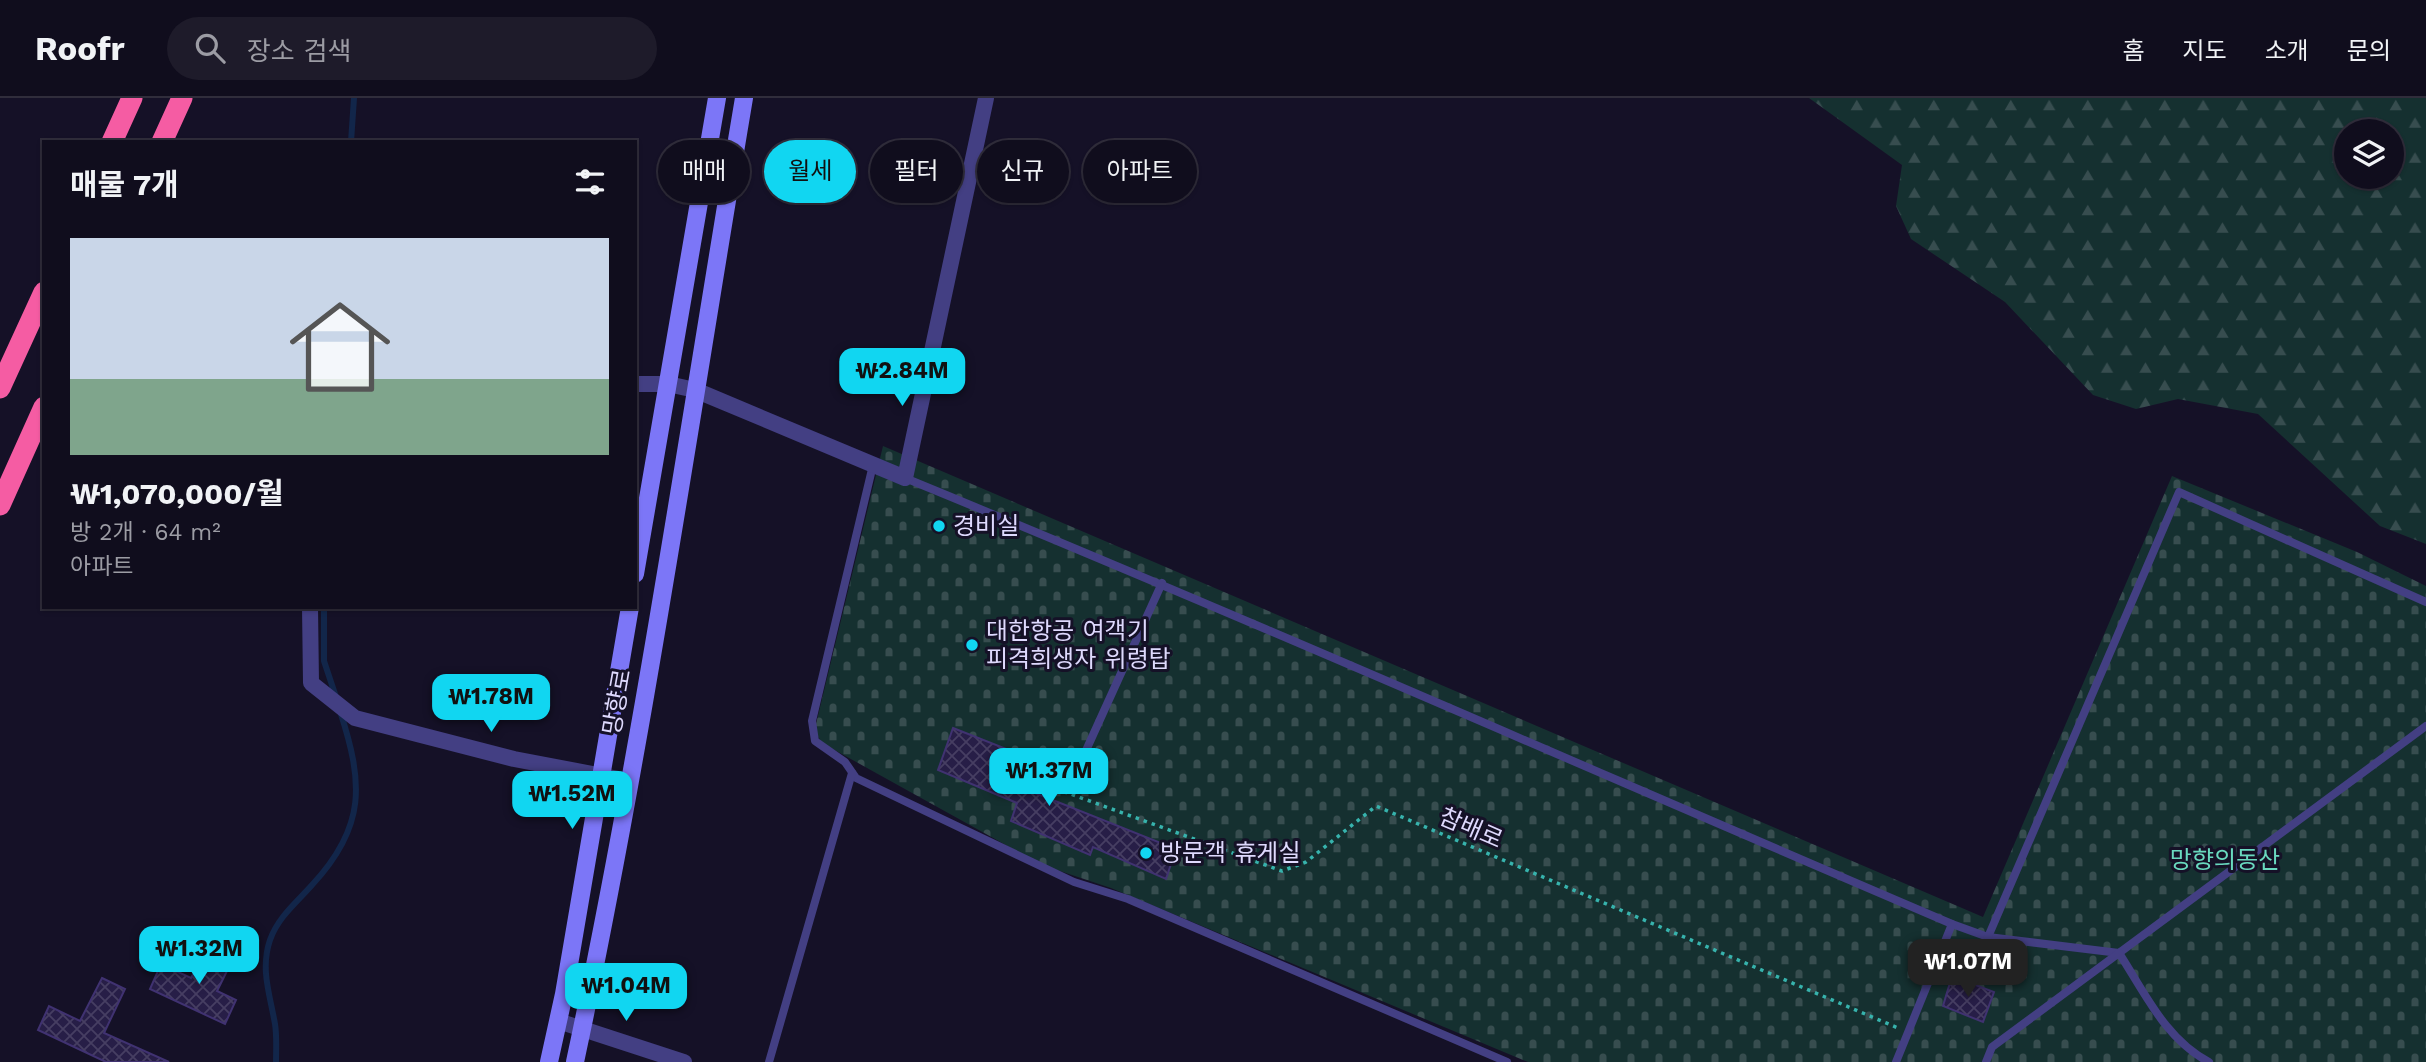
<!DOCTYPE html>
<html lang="ko">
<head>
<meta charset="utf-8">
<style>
  :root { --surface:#100d1d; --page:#1e1b2a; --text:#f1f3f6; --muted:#9c9ca4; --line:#302d3b; --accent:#11d6f1 }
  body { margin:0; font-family:"Work Sans","Noto Sans KR",sans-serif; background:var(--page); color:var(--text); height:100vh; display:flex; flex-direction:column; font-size:26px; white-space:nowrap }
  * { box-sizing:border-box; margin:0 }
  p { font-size:23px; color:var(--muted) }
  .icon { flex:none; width:38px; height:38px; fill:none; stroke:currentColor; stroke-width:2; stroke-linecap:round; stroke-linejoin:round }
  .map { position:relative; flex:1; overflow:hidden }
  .sheet { position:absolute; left:42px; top:42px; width:595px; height:469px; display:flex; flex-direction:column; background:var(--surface); border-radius:0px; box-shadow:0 2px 5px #0004,0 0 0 2px var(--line) }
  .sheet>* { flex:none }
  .banner { position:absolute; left:658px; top:42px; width:665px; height:63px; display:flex; gap:14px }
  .fabs { position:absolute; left:2334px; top:21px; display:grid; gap:14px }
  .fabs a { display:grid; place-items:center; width:70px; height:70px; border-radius:50%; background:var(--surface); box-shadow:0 2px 5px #0004,0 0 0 2px var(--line); font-size:35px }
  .price { position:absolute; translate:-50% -60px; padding:0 16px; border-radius:14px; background:var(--accent); color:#111; font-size:23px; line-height:46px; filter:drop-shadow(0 2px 4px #0008) }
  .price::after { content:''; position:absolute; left:50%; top:42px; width:21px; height:16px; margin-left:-10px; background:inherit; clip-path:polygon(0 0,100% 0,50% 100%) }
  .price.current { background:#222; color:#fff }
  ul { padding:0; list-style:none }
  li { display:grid; align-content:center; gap:14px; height:371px; padding:0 28px }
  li+li { border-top:2px solid var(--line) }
  li span { display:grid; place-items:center; height:217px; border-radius:0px; color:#555 }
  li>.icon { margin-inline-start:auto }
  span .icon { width:126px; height:126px; fill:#fffc; stroke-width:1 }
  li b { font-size:30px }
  h2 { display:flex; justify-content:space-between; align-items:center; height:84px; padding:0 28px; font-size:30px }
  .chip { padding:0 24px; border-radius:32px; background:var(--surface); box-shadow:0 2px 5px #0004,0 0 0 2px var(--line); font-size:24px; line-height:63px }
  .chip.current { background:var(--accent); color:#111 }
  header { display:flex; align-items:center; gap:42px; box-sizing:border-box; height:98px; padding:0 35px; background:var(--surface); border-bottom:2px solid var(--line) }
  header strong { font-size:33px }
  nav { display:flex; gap:38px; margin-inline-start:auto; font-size:24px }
  .search { width:490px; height:63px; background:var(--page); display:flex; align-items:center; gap:18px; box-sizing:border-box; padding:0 24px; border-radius:38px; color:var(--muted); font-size:26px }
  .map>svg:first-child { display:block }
  .forest { fill:url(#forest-firs); fill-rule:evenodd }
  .cemetery { fill:url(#cemetery-stones) }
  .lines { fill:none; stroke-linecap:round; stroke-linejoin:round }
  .stream { stroke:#12264a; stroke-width:6 }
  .building { fill:url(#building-cross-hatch); stroke:#403271; stroke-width:2 }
  .path { stroke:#37b3ad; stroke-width:3.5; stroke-dasharray:3.5 5; stroke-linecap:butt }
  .service { stroke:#433f83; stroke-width:8 }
  .minor { stroke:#433f83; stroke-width:16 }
  .secondary { stroke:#7c76f7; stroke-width:18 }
  .motorway { stroke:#f55ca3; stroke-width:21 }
  .poi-dot { fill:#11d6f1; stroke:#151127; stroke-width:2.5 }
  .labels { text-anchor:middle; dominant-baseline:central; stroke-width:6; stroke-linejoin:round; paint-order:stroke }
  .poi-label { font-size:24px; fill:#ded9fd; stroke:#151127; text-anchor:start }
  .street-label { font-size:24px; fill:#ded9fd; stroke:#151127 }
  .park-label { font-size:24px; fill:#69d9bf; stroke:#151127 }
</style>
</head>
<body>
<header>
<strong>Roofr</strong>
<div class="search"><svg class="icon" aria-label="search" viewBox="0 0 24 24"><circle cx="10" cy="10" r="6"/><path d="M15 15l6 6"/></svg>장소 검색</div>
<nav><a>홈</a><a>지도</a><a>소개</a><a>문의</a></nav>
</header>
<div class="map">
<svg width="2426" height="964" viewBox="0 0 2426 964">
  <defs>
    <pattern id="forest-firs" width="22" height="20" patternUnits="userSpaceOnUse" patternTransform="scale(1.75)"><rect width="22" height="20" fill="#153030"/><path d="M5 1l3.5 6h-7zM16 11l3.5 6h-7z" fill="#374d4f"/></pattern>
    <pattern id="cemetery-stones" width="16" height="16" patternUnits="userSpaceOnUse" patternTransform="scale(1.75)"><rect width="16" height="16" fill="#153030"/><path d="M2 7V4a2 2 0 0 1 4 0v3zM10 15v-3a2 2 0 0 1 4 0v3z" fill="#374d4f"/></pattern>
    <pattern id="building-cross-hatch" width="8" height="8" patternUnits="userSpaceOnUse" patternTransform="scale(1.75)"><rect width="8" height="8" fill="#271e47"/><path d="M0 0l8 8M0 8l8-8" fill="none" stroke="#463e62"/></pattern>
  </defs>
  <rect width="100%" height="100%" fill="#151127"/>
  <path class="forest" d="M1809,0H2426V446L2380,428L2258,316L2178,301L2136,311L2093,297L2005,204L1911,141L1896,108L1902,67ZM2347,33H2392V79H2347Z"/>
  <path class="cemetery" d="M883,348L1983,819L2172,378L2357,454L2426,488V964H1528L1111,790L1042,767L822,645L816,635V626Z"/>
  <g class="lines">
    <g class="stream">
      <path d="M351,44L354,0"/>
      <path d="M324,509V563L336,599"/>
      <path d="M276,964C276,952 277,938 275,926C270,897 260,871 270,842C278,819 297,804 312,787C367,728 363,684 340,613"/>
    </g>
  </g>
  <g class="building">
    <path d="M953,630L1009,652L1005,663L1011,667L1005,683L1176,751L1166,781L1093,749L1090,757L1011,723L1017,705L938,672Z"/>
    <path d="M208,850L233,861L217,893L236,902L225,926L150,891L161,866L191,880Z"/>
    <path d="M1952,878L1994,894L1983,924L1943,908Z"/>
    <path d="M102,880L125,891L104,935L169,964H106L38,932L49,908L80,923Z"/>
  </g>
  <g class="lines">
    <path class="path" d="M1077,670L1065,694L1282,773L1306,764L1376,708L1898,930"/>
    <g class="service">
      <path d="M873,367L812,623L815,643L845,664L856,680L1074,784L1128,801L1507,964"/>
      <path d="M905,380C1256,524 1603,677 1952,826L1988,839L2119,855L2426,628"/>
      <path d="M1083,659L1162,485"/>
      <path d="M1988,839L2179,394L2426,504"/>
      <path d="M769,964L852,675"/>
      <path d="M1896,964L1952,826"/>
      <path d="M1986,964L1992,949L2119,855C2145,895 2166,942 2209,964"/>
    </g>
    <g class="minor">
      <path d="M635,286H668L695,292L905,380L986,0"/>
      <path d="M310,509L311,585L355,620L514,661L629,683"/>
      <path d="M558,923L684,964"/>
    </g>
    <g class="secondary">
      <path d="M635,476L717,0"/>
      <path d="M549,964L564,896L630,509"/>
      <path d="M575,964C643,645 690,321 744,0"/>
    </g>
    <g class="motorway">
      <path d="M112,44L132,0"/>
      <path d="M162,44L182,0"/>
      <path d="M0,290L44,194"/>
      <path d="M0,407L44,309"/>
    </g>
  </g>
  <g class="poi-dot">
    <circle cx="939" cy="428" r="7"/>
    <circle cx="972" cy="547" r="7"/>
    <circle cx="1146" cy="755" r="7"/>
  </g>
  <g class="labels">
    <g class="poi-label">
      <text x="953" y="428">경비실</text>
      <text x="986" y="533">대한항공 여객기<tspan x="986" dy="28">피격희생자 위령탑</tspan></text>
      <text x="1160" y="755">방문객 휴게실</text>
    </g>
    <g class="street-label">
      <text transform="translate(617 604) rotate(-80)">망향로</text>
      <text transform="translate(1471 730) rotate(23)">참배로</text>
    </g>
    <g class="park-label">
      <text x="2225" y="762">망향의동산</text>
    </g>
  </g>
</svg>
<div class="fabs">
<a><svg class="icon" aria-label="layers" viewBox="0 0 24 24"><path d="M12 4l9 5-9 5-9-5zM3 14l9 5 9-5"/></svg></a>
</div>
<b class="price" style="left:902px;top:310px">₩2.84M</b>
<b class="price" style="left:491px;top:636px">₩1.78M</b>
<b class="price" style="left:1049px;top:710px">₩1.37M</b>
<b class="price" style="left:572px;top:733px">₩1.52M</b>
<b class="price" style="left:199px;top:888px">₩1.32M</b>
<b class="price current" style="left:1968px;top:901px">₩1.07M</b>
<b class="price" style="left:626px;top:925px">₩1.04M</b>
<div class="banner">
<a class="chip">매매</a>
<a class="chip current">월세</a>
<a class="chip">필터</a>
<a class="chip">신규</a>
<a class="chip">아파트</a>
</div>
<section class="sheet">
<h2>매물 7개<svg class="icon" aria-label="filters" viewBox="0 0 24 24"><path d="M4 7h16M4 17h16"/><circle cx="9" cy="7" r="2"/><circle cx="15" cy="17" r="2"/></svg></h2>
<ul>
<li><span style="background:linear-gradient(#c9d6e8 65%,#7fa58c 0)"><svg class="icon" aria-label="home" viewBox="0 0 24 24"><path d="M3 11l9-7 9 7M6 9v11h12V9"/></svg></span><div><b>₩1,070,000/월</b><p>방 2개 · 64 m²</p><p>아파트</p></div></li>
</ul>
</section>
</div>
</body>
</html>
